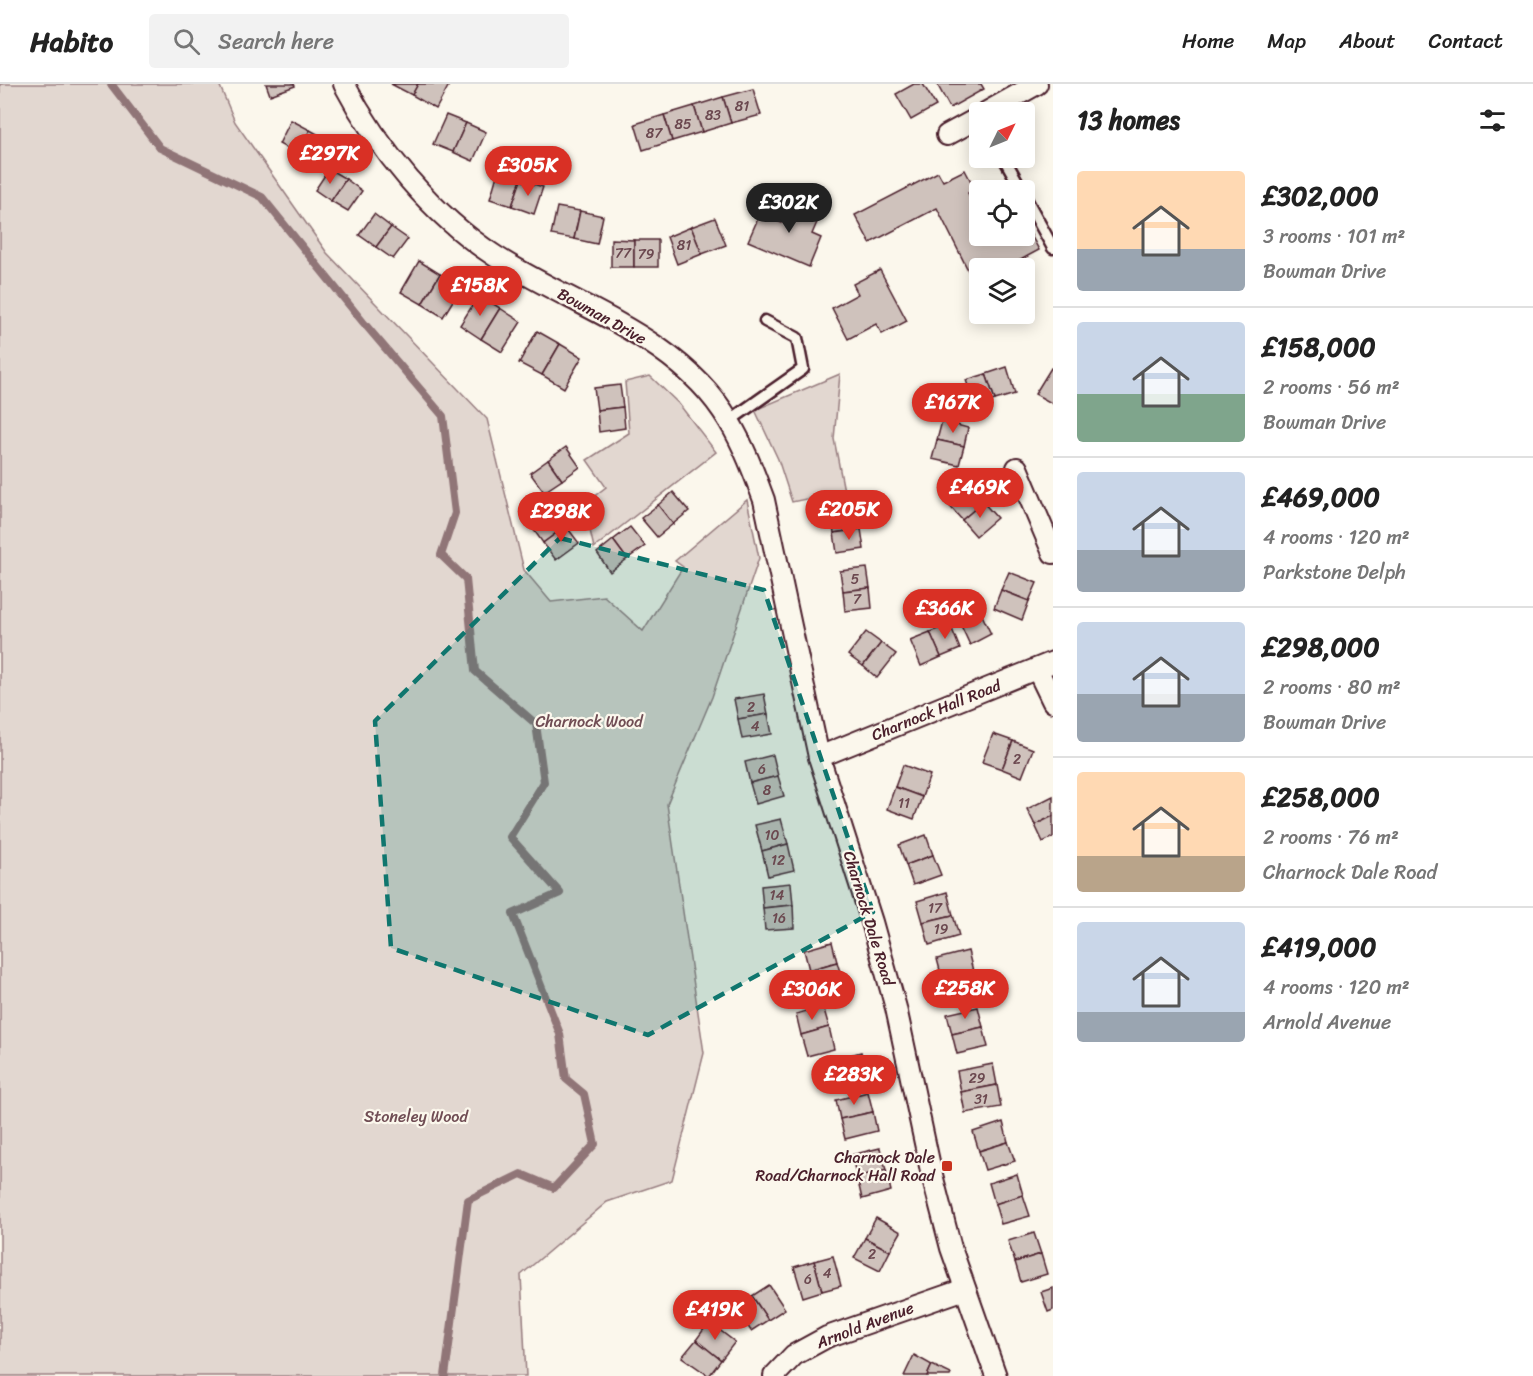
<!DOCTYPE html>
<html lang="en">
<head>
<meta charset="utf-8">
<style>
  :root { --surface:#fff; --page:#f2f2f2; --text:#222; --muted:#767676; --line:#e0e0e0; --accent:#d93025 }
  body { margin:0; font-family:Sriracha,sans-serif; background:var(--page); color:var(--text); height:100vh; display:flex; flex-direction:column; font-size:22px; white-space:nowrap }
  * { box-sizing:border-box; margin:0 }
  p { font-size:20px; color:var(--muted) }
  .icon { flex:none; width:33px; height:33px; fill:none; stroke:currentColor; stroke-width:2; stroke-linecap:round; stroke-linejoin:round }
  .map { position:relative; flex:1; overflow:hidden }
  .sheet { display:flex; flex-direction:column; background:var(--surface); width:480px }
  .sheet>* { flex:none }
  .needle { width:39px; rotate:47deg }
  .controls { position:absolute; left:969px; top:18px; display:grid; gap:12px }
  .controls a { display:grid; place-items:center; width:66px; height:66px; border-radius:6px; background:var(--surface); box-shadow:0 3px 15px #0003; font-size:30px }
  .price { position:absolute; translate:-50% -51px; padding:0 14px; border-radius:21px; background:var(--accent); color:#fff; font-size:20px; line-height:39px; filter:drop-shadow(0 2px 3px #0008) }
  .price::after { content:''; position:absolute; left:50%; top:36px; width:18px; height:14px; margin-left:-9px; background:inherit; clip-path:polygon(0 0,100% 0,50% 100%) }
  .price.on { background:#222; color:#fff }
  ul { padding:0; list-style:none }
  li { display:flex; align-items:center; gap:18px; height:150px; padding:0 24px }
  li+li { border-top:2px solid var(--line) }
  li span { display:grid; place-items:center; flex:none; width:168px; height:120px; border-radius:6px; color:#555 }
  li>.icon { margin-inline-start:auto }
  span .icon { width:72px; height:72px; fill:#fffc; stroke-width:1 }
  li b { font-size:26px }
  h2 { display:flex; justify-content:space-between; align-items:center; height:72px; padding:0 24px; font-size:26px }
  header { display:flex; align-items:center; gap:36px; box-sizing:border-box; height:84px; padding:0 30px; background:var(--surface); border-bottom:2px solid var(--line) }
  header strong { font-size:28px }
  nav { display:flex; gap:33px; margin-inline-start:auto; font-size:21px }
  .search { width:420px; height:54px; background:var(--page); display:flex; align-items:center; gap:15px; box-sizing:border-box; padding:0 21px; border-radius:6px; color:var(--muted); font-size:22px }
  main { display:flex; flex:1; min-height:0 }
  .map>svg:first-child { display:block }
  .green { fill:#e2d7d0; stroke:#967b7e; stroke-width:1.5 }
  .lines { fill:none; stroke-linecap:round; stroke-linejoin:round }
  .stream { stroke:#907477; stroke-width:8 }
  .building { fill:#cfc2bc; stroke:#4a1f2b; stroke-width:1.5 }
  .service-casing { stroke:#4a1f2b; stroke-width:15 }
  .minor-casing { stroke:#4a1f2b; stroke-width:24 }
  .service { stroke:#fbf7ec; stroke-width:10 }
  .minor { stroke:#fbf7ec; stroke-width:20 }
  .marked { fill:#0f766e; fill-opacity:0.2; stroke:#0f766e; stroke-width:4.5; stroke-dasharray:12 8; stroke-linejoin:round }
  .poi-dot { fill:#c8321e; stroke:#fbf7ec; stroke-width:2 }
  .labels { text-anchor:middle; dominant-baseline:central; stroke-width:4.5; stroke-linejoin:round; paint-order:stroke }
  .number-label { font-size:14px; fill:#6b484f }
  .street-label { font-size:16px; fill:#4a1f2b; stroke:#fbf7ec }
  .park-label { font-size:16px; fill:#704d54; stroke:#fbf7ec }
  .poi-label { font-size:16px; fill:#4a1f2b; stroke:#fbf7ec; text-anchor:end }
</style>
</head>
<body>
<header>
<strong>Habito</strong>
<div class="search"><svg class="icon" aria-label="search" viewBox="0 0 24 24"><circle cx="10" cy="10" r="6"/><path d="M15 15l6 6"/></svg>Search here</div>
<nav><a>Home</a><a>Map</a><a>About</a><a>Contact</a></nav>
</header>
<main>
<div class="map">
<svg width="1053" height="1292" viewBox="0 0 1053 1292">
  <rect width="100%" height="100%" fill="#fbf7ec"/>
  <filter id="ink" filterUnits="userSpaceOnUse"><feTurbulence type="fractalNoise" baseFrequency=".0167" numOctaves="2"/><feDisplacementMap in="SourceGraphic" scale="12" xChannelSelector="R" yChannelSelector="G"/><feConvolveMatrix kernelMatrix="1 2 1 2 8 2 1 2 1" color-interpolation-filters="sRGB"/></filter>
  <g filter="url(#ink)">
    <g class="green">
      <path d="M0,0H219L235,38L327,169L487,335L524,486L551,518L604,512L643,547L683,483L675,477L747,416L759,474L712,613L667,720L704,969L672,1096L607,1118L521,1191L526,1292H0Z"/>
      <path d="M840,290L834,355L844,407L792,418L778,375L755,326Z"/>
      <path d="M650,292L679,320L716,368L594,464L584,420L606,403L587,376L629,349L625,298Z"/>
    </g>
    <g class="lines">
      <path class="stream" d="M111,0L160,64L262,113L363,238L443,332L455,429L441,471L466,495L475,587L536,640L544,698L510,753L560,809L513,830L560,950L566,995L584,1010L595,1060L554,1104L521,1090L468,1116L445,1292"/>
    </g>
    <g class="building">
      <path d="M266,0H294L295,2L270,11Z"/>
      <path d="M391,0H418L412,11Z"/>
      <path d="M418,0H448L449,1L436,25L412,11Z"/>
      <path d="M914,0H923L936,22L911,36L896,10Z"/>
      <path d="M937,0H981L984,5L950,24Z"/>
      <path d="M753,5L761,31L731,39L723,13Z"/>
      <path d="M723,13L731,39L702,48L694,22Z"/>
      <path d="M694,22L702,48L672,57L664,31Z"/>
      <path d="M446,31L466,39L453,68L433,60Z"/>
      <path d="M664,31L672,57L643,66L635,40Z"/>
      <path d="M291,36L310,46L297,70L279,60Z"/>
      <path d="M466,39L486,48L473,77L453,68Z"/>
      <path d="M310,46L330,57L317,81L297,70Z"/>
      <path d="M329,85L346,95L331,117L315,106Z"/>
      <path d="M965,86L975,105L968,109L980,131V152H1024V138L1039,166L1009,182L1010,184H980L978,206L937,124L870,159L855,131L938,88L943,97Z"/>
      <path d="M498,88L521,96L512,122L490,115Z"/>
      <path d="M346,95L362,107L348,127L331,117Z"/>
      <path d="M521,96L543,103L534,130L512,122Z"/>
      <path d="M792,116L821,129L812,150L821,154L809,183L748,157L760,130L782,139Z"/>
      <path d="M557,123L580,127L574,155L551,151Z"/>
      <path d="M580,127L603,132L597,160L574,155Z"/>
      <path d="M374,130L391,143L376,163L359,151Z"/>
      <path d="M715,134L726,161L702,170L691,143Z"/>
      <path d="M391,143L408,155L393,175L376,163Z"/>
      <path d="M691,143L702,170L677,180L667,153Z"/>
      <path d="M611,155L634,156V183H611Z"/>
      <rect x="634" y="156" width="24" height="27"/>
      <path d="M419,177L440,190L422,220L401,208Z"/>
      <path d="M880,186L907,237L882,250L876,240L848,255L832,224L858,210L853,200Z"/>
      <path d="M440,190L462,202L443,233L422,220Z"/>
      <path d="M479,211L500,224L481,255L460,241Z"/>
      <path d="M500,224L521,238L502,268L481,255Z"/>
      <path d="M537,247L560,260L542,291L519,279Z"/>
      <path d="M560,260L582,273L564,304L542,291Z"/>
      <path d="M1007,283L1015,310L995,316L986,290Z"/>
      <path d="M1051,284L1053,285V320L1035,310Z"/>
      <path d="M986,290L995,316L975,323L966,296Z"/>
      <path d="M620,301L623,323L597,326L594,304Z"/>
      <path d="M623,323L625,344L599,348L597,326Z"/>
      <path d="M942,337L968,344L964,362L937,356Z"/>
      <path d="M937,356L964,362L959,381L932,375Z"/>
      <path d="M566,363L580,383L562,396L548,376Z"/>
      <path d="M548,376L562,396L544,408L530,389Z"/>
      <path d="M969,402L983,418L962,436L948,420Z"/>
      <path d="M673,408L689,427L673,440L658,421Z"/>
      <path d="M983,418L997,434L976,452L962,436Z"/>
      <path d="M658,421L673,440L657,453L641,434Z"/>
      <path d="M553,425L566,442L543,459L531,442Z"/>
      <path d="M858,425L861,445L834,449L831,429Z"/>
      <path d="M566,442L579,459L556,476L543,459Z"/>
      <path d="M630,443L645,462L627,475L613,456Z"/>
      <path d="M861,445L864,465L837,469L834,449Z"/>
      <path d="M613,456L627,475L610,488L597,469Z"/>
      <path d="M867,484L870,504L843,507L840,487Z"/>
      <path d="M1009,488L1037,499L1029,517L1001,506Z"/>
      <path d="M870,504L872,524L845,527L843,507Z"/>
      <path d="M1001,506L1029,517L1022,536L994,524Z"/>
      <path d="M979,525L991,550L970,561L958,535Z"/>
      <path d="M950,540L960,565L941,573L930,548Z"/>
      <path d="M866,548L881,559L863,582L848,571Z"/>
      <path d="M930,548L941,573L921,582L910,556Z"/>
      <path d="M881,559L896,570L877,594L863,582Z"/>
      <path d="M764,610L768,630L738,635L734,615Z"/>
      <path d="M768,630L772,650L742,655L738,635Z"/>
      <path d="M993,650L1013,657L1002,685L982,678Z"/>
      <path d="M1013,657L1033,665L1022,693L1002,685Z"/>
      <path d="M773,671L778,692L750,699L745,678Z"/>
      <path d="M903,681L930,691L922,713L895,703Z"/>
      <path d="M778,692L784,712L756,720L750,699Z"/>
      <path d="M895,703L922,713L914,735L887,725Z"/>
      <path d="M1053,712V732L1035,741L1027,725Z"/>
      <path d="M1053,732V753L1043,758L1035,741Z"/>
      <path d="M781,735L788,760L762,767L755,741Z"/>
      <path d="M926,751L933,771L906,781L899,761Z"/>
      <path d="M788,760L794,786L768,792L762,767Z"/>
      <path d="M933,771L941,791L913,801L906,781Z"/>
      <path d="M791,799L793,821L763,824L761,802Z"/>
      <path d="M947,808L953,831L923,838L917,817Z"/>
      <path d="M793,821L794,844L765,846L763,824Z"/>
      <path d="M953,831L959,852L929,861L923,838Z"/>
      <path d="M832,858L837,878L809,886L804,866Z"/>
      <path d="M968,867L973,887L942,894L937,875Z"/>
      <path d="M837,878L843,898L815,906L809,886Z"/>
      <path d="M973,887L977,906L947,914L942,894Z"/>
      <path d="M823,922L829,943L801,951L796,930Z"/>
      <path d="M978,923L983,943L952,950L947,930Z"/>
      <path d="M829,943L834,965L807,972L801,951Z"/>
      <path d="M983,943L988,963L957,970L952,950Z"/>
      <path d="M861,968L867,991L824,1003L818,980Z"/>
      <path d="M993,980L997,1001L961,1008L957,987Z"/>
      <path d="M997,1001L1001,1023L965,1029L961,1008Z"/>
      <path d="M868,1008L873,1028L840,1035L836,1016Z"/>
      <path d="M873,1028L877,1047L845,1055L840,1035Z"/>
      <path d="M1003,1038L1008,1058L979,1067L973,1048Z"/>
      <path d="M1008,1058L1015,1077L985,1086L979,1067Z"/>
      <path d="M880,1064L886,1086L857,1093L851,1071Z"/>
      <path d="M886,1086L891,1107L862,1115L857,1093Z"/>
      <path d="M1017,1090L1023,1111L995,1120L989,1099Z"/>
      <path d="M1023,1111L1030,1132L1001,1140L995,1120Z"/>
      <path d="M876,1134L901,1148L890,1167L865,1154Z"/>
      <path d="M1034,1149L1041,1170L1015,1178L1008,1157Z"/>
      <path d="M865,1154L890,1167L880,1187L854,1174Z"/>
      <path d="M1041,1170L1047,1190L1021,1198L1015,1178Z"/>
      <path d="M833,1172L841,1202L822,1207L814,1177Z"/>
      <path d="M814,1177L822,1207L803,1213L794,1183Z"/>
      <path d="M769,1201L785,1225L768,1236L752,1212Z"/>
      <path d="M1053,1204V1226L1048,1228L1041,1208Z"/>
      <path d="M752,1212L768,1236L751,1247L735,1223Z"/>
      <path d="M709,1238L735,1258L721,1276L696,1256Z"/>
      <path d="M696,1256L721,1276L709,1292L682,1273Z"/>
      <path d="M914,1271L932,1281L927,1292H904Z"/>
      <path d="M932,1281L951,1290L950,1292H927Z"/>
    </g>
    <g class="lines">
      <defs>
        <g id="service">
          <path d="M1004,74L1022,106"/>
          <path d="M1024,111L1053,164"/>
          <path d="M729,337L803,285L797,254L765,237"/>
        </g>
        <g id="minor">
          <path d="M344,0C378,65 433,132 495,172C574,223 679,252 729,337C744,362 754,389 764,416L819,673L872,838L896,924L931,1087L951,1164L996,1292"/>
          <path d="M987,28L1037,0"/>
          <path d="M947,51L980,33"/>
          <path d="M1017,384L1053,469"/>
          <path d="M1037,585L1053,618"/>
          <path d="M819,673L1053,578"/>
          <path d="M774,1292L794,1271L827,1253L965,1205"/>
        </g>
      </defs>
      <use href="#service" class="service-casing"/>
      <use href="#minor" class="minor-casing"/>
      <use href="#service" class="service"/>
      <use href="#minor" class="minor"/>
    </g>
  </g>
  <path class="marked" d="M560,454L764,506L873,828L648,951L391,864L375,637Z"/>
  <rect class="poi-dot" x="941" y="1076" width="12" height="12" rx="3"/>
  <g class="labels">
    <g class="number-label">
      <text x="742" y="22">81</text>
      <text x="713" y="31">83</text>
      <text x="683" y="40">85</text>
      <text x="654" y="49">87</text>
      <text x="684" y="161">81</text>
      <text x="623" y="169">77</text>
      <text x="646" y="170">79</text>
      <text x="855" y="495">5</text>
      <text x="857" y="515">7</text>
      <text x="751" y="623">2</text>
      <text x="755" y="642">4</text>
      <text x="1017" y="675">2</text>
      <text x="762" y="685">6</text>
      <text x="767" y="706">8</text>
      <text x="904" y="719">11</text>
      <text x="772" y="751">10</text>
      <text x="778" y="776">12</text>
      <text x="777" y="811">14</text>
      <text x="935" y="824">17</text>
      <text x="779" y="834">16</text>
      <text x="941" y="845">19</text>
      <text x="977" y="994">29</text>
      <text x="981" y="1015">31</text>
      <text x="872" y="1170">2</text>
      <text x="827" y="1189">4</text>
      <text x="808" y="1195">6</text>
    </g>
    <g class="street-label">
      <text transform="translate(602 232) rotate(29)">Bowman Drive</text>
      <text transform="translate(936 626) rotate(-22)">Charnock Hall Road</text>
      <text transform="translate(869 834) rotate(73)">Charnock Dale Road</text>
      <text transform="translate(865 1241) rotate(-21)">Arnold Avenue</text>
    </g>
    <g class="park-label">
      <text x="589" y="637">Charnock Wood</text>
      <text x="416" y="1032">Stoneley Wood</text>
    </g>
    <g class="poi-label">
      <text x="935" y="1073">Charnock Dale<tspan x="935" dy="18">Road/Charnock Hall Road</tspan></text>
    </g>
  </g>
</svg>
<div class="controls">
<a><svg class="needle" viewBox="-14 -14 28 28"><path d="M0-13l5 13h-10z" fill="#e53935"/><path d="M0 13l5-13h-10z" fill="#767676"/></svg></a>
<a><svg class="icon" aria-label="locate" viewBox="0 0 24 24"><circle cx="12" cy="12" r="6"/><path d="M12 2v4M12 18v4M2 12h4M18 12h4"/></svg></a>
<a><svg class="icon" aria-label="layers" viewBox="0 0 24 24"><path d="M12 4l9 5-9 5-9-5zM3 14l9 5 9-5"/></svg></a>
</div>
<b class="price" style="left:330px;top:101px">£297K</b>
<b class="price" style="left:528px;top:113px">£305K</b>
<b class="price on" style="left:789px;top:150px">£302K</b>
<b class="price" style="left:480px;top:233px">£158K</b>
<b class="price" style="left:953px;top:350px">£167K</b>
<b class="price" style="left:980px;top:435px">£469K</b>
<b class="price" style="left:849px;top:457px">£205K</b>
<b class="price" style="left:561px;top:459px">£298K</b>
<b class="price" style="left:945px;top:556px">£366K</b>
<b class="price" style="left:965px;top:936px">£258K</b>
<b class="price" style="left:812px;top:937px">£306K</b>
<b class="price" style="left:854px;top:1022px">£283K</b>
<b class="price" style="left:715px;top:1257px">£419K</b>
</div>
<section class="sheet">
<h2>13 homes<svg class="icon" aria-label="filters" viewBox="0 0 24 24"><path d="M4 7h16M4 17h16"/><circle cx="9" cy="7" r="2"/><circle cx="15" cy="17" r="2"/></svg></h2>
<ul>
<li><span style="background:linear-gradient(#ffd9b3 65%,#9aa5b1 0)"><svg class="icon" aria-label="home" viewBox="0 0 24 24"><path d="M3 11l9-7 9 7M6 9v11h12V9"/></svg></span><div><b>£302,000</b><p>3 rooms · 101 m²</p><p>Bowman Drive</p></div></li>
<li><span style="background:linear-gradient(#c9d6e8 60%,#7fa58c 0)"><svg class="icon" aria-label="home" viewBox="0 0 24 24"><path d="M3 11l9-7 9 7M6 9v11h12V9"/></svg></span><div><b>£158,000</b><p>2 rooms · 56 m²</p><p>Bowman Drive</p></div></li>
<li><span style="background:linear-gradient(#c9d6e8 65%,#9aa5b1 0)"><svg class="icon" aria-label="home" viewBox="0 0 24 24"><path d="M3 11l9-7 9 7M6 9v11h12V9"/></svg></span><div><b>£469,000</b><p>4 rooms · 120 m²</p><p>Parkstone Delph</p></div></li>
<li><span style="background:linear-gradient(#c9d6e8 60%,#9aa5b1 0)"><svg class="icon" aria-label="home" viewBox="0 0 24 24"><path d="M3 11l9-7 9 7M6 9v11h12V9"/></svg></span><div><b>£298,000</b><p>2 rooms · 80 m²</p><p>Bowman Drive</p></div></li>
<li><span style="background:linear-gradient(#ffd9b3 70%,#b9a48a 0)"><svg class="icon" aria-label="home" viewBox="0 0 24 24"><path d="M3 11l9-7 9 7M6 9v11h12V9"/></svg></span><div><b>£258,000</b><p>2 rooms · 76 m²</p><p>Charnock Dale Road</p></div></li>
<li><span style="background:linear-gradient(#c9d6e8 75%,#9aa5b1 0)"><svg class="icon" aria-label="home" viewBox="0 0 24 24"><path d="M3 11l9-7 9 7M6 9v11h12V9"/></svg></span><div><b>£419,000</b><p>4 rooms · 120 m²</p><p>Arnold Avenue</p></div></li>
</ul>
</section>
</main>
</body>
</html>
